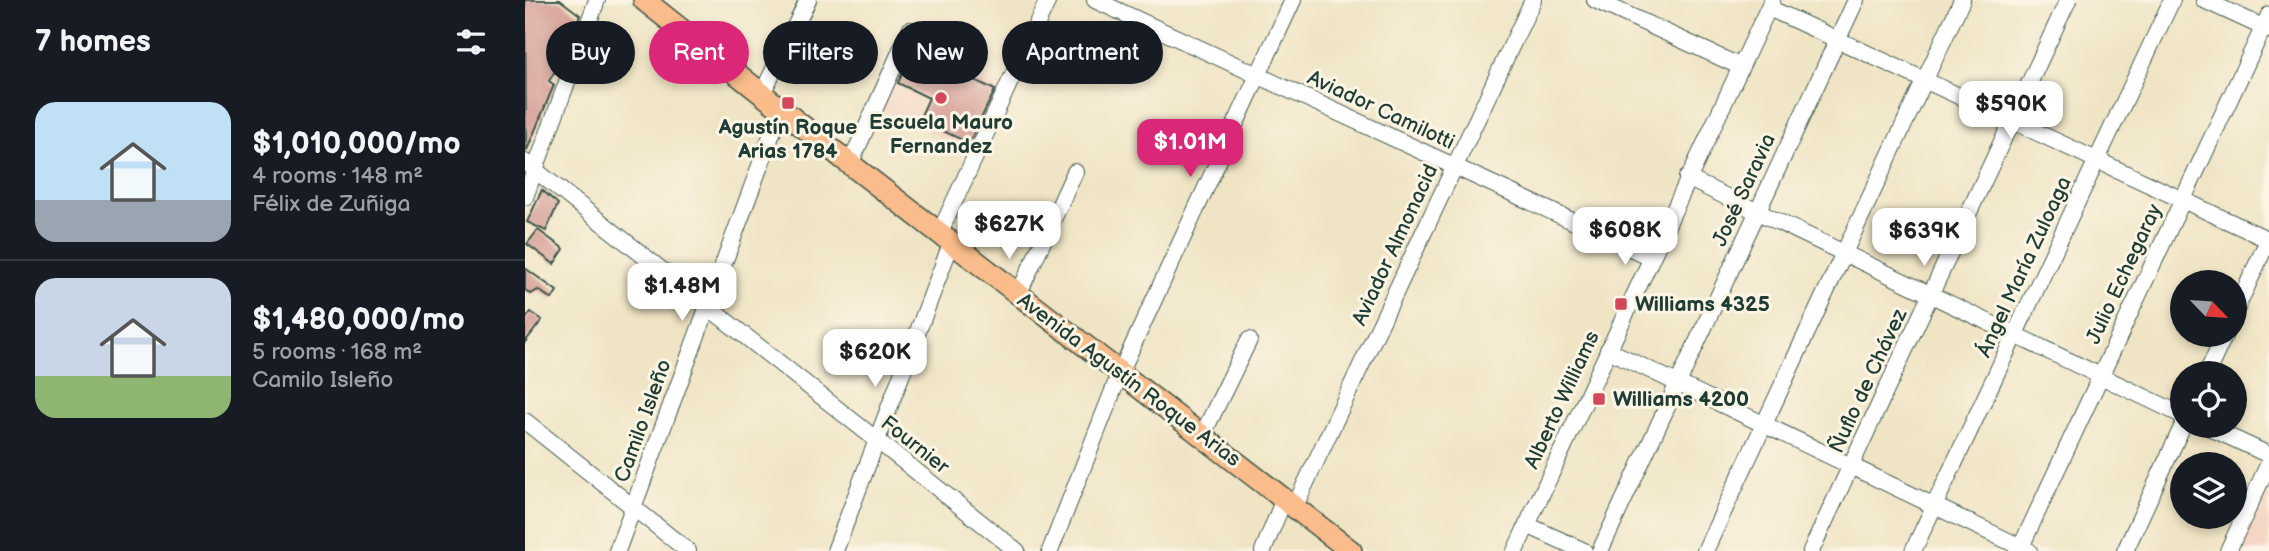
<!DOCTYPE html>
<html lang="en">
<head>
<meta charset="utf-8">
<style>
  :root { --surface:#171b24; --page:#242831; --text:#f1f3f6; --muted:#9ea1a6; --line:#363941; --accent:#db2777 }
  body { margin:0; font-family:"Balsamiq Sans",sans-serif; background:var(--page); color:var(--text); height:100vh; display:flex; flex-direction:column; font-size:26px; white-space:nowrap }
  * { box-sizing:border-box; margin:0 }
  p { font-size:23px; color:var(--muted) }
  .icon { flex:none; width:38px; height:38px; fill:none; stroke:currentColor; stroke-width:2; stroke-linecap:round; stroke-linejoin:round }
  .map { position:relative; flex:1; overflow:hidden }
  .drawer { display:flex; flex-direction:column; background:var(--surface); width:525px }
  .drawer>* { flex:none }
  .guide { position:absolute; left:21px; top:21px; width:665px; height:63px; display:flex; gap:14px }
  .needle { width:46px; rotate:115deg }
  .buttons { position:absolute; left:1645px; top:270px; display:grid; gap:14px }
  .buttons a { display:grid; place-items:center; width:77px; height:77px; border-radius:50%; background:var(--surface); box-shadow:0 4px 10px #0003; font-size:35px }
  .price { position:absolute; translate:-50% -60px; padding:0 16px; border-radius:14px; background:#fff; color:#222; font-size:23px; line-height:46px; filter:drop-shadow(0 2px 4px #0008) }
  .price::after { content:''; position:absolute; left:50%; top:42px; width:21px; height:16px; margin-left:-10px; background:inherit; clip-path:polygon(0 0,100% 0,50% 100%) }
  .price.active { background:var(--accent); color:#fff }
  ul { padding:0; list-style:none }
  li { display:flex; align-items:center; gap:21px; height:175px; padding:0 35px }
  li+li { border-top:2px solid var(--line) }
  li span { display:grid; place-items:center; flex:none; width:196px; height:140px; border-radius:21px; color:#555 }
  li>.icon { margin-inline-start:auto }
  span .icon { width:84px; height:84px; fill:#fffc; stroke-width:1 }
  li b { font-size:30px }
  h2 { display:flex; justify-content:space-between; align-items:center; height:84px; padding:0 35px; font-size:30px }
  .tag { padding:0 24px; border-radius:32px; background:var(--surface); box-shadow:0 4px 10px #0003; font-size:24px; line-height:63px }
  .tag.active { background:var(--accent); color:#fff }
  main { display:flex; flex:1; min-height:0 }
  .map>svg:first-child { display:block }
  .built { fill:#f4d3c1 }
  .building { fill:#d29790 }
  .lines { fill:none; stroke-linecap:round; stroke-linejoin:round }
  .minor-casing { stroke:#3e564a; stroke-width:18 }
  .major-casing { stroke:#3e564a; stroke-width:24 }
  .minor { stroke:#fff; stroke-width:16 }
  .major { stroke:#f9bc8a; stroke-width:21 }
  .poi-dot { fill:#d1495b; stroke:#fcf5e5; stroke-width:2.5 }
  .labels { text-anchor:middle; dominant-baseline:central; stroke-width:6; stroke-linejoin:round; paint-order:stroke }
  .street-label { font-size:21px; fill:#1f3d34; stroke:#fcf5e5 }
  .poi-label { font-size:21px; font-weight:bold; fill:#1f3d34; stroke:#fcf5e5 }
</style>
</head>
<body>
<main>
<section class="drawer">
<h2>7 homes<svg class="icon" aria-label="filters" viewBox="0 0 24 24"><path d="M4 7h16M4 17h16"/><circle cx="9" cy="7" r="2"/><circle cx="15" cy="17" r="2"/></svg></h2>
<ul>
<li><span style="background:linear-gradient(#bfe0f5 70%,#9aa5b1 0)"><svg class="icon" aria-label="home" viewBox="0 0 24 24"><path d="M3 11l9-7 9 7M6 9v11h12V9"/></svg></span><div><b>$1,010,000/mo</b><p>4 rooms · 148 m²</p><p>Félix de Zuñiga</p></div></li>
<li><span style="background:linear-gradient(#c9d6e8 70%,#8fb573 0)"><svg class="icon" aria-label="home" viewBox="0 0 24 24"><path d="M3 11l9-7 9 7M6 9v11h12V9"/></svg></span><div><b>$1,480,000/mo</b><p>5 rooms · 168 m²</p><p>Camilo Isleño</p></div></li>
</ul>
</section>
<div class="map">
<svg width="1744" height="551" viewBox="0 0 1744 551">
  <rect width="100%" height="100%" fill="#fcf5e5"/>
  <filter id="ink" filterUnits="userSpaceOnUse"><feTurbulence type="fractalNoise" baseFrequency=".0143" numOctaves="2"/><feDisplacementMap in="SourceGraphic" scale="14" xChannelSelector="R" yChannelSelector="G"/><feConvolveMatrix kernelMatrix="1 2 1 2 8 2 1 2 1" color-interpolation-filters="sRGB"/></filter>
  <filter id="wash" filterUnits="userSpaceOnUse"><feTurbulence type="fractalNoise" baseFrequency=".00686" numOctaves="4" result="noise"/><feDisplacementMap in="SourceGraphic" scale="28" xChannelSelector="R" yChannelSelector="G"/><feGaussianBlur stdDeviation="1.57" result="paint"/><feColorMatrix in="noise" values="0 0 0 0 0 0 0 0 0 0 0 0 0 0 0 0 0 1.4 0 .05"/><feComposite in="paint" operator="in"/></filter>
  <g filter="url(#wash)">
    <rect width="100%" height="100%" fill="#efe4c4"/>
    <g class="built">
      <path d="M384,44L477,86L447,152L355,109Z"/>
      <path d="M1744,488V551H1714L1717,544Z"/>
    </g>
    <g id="blocks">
      <g class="building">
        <path d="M0,0H35L55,15L43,49L24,81L29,85L1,152Z"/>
        <path d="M395,53L470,90L444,143L394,120L404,98L373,83L382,63L388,66Z"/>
        <path d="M17,190L33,204L21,231L2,222Z"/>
        <path d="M13,230L39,249L29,264L2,244Z"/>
        <path d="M0,268L32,291L27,299L13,290L6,294L0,290Z"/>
        <path d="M6,312L17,320L0,342V320Z"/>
      </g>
    </g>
  </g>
  <g filter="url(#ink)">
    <use href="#blocks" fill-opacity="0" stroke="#3e564a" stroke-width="2"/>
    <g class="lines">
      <defs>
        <g id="minor">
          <path d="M570,0L1125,257"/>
          <path d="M1070,0L1214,66"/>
          <path d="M1679,0L1744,30"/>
          <path d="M1244,8L1744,240"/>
          <path d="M237,94L283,0"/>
          <path d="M0,162L492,551"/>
          <path d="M325,164L385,30"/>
          <path d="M1162,178L1657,415"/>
          <path d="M0,197L72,0"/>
          <path d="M415,232L523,0"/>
          <path d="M493,295L550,172"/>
          <path d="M1710,312L1744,238"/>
          <path d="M1083,350L1504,551"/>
          <path d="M1682,373L1700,334"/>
          <path d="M0,421L163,551"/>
          <path d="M1679,425L1744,455"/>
          <path d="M677,436L724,340"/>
          <path d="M769,508L1008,0"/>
          <path d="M1002,525L1059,551"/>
          <path d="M92,551L256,109"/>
          <path d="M310,551L427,241"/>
          <path d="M525,551L595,373L768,0"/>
          <path d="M738,551L759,499"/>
          <path d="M990,551L1247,0"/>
          <path d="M1075,551L1331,0"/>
          <path d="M1180,551L1437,0"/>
          <path d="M1286,551L1543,0"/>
          <path d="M1388,551L1647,0"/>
          <path d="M1494,551L1744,15"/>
          <path d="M1600,551L1658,425"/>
          <path d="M1703,551L1744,463"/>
        </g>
        <path id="major" d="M119,0L325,164L826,551"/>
      </defs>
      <use href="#minor" class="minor-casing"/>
      <use href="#major" class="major-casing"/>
      <use href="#minor" class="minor"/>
      <use href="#major" class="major"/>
    </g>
  </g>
  <g class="poi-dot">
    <circle cx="416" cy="98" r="7"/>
    <rect x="256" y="96" width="14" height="14" rx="3.5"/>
    <rect x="1089" y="297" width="14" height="14" rx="3.5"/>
    <rect x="1067" y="392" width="14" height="14" rx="3.5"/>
  </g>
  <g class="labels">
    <g class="street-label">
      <text transform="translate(856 110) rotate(25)">Aviador Camilotti</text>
      <text transform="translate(1219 190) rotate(-65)">José Saravia</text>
      <text transform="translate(870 245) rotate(-65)">Aviador Almonacid</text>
      <text transform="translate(1499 267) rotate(-65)">Ángel María Zuloaga</text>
      <text transform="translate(1599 274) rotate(-65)">Julio Echegaray</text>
      <text transform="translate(604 380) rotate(37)">Avenida Agustín Roque Arias</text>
      <text transform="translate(1343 381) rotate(-65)">Ñuflo de Chávez</text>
      <text transform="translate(1037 400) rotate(-65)">Alberto Williams</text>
      <text transform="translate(118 421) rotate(-70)">Camilo Isleño</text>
      <text transform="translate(390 445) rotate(38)">Fournier</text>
    </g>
    <g class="poi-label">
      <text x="416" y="122">Escuela Mauro<tspan x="416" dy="24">Fernandez</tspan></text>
      <text x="263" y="127">Agustín Roque<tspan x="263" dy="24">Arias 1784</tspan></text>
      <text x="1110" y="304" text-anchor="start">Williams 4325</text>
      <text x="1088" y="399" text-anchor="start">Williams 4200</text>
    </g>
  </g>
</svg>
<div class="buttons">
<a><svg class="needle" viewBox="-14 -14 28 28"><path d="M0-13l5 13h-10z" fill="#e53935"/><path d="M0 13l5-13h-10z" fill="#9ea1a6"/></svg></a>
<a><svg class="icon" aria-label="locate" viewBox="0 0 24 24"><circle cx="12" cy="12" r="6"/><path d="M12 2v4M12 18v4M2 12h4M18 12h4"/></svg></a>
<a><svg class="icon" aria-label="layers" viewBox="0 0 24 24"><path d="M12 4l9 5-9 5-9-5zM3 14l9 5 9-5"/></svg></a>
</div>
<b class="price" style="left:1486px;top:141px">$590K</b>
<b class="price active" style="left:665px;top:179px">$1.01M</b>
<b class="price" style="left:484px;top:261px">$627K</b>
<b class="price" style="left:1100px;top:267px">$608K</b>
<b class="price" style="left:1399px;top:268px">$639K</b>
<b class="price" style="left:157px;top:323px">$1.48M</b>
<b class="price" style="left:350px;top:389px">$620K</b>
<div class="guide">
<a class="tag">Buy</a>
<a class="tag active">Rent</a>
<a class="tag">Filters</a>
<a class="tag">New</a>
<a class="tag">Apartment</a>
</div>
</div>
</main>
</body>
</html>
